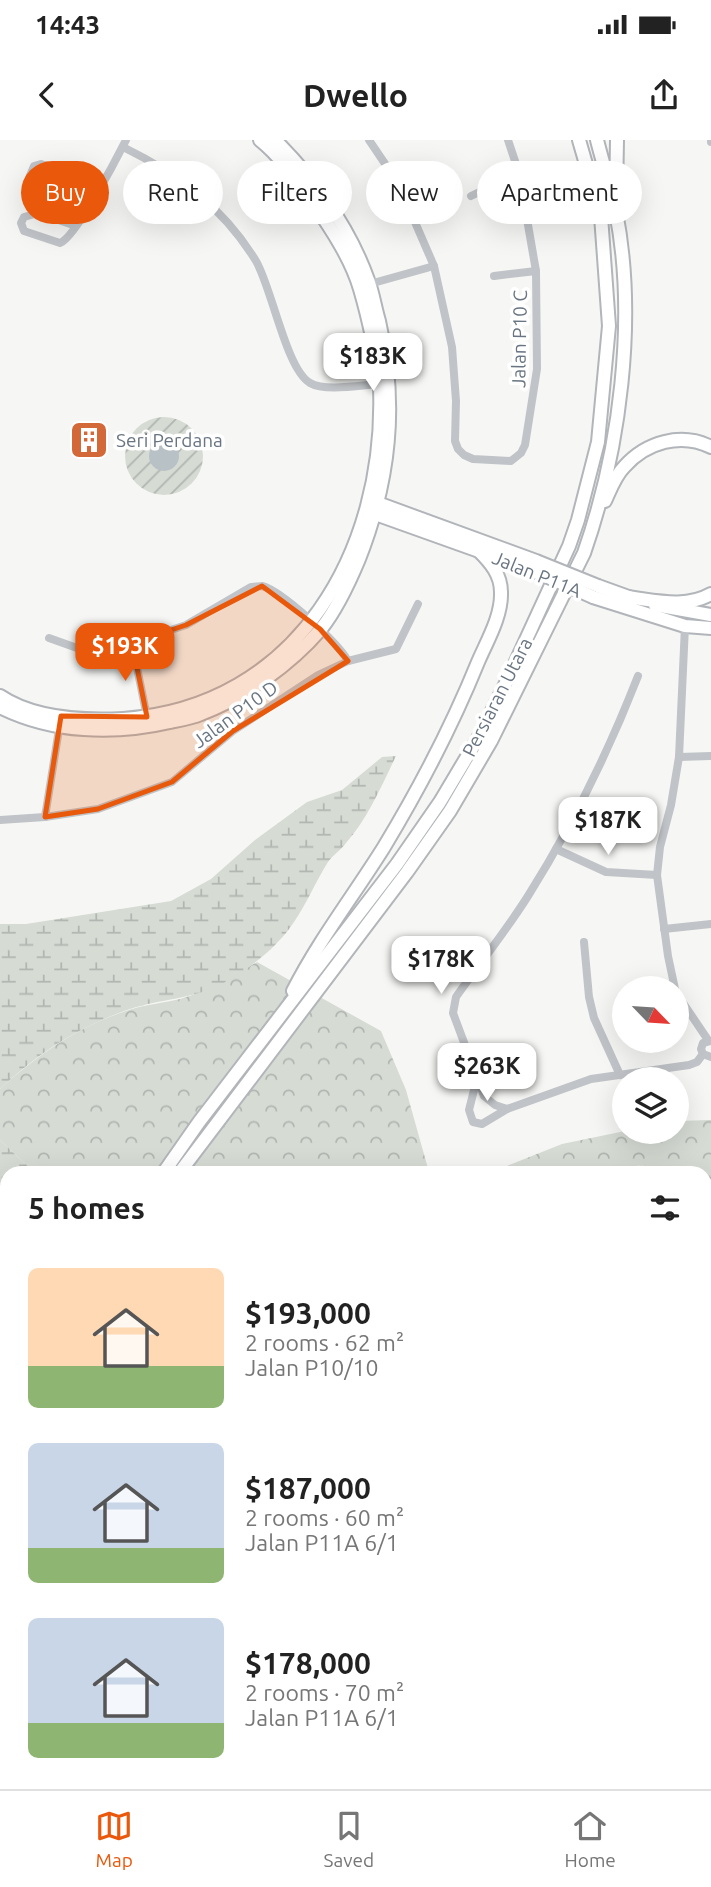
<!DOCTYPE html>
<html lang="en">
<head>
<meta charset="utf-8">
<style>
  :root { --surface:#fff; --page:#f2f2f2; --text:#222; --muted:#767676; --line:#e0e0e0; --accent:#ea580c }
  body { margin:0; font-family:Ubuntu,sans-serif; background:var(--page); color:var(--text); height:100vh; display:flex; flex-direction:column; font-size:26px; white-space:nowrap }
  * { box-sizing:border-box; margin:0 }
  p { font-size:23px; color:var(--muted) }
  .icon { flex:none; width:38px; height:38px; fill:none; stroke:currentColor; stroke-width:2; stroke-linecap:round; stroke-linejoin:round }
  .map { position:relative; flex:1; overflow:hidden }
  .sheet { position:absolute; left:0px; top:1026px; width:712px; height:625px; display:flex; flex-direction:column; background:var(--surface); border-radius:21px 21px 0 0; box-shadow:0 7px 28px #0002 }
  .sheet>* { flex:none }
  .banner { position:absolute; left:21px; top:21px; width:670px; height:63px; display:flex; gap:14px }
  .needle { width:46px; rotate:115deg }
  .fabs { position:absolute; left:612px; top:836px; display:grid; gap:14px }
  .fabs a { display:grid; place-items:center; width:77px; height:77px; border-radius:50%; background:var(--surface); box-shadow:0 7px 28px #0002; font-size:35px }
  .price { position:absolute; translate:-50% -60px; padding:0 16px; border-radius:14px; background:#fff; color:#222; font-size:23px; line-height:46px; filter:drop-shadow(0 2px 4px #0008) }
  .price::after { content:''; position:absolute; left:50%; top:42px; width:21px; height:16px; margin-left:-10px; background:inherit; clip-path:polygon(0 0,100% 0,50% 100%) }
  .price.active { background:var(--accent); color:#fff }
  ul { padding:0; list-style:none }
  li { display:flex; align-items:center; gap:21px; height:175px; padding:0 28px }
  li span { display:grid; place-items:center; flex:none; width:196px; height:140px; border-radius:10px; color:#555 }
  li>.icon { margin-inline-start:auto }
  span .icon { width:84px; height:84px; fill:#fffc; stroke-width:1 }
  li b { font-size:30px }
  h2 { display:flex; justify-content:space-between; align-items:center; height:84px; padding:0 28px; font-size:30px }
  .pill { padding:0 24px; border-radius:32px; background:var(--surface); box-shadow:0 7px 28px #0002; font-size:24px; line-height:63px }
  .pill.active { background:var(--accent); color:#fff }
  .status { display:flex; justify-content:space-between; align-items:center; height:49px; padding:0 35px; background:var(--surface); direction:ltr }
  .status svg { height:19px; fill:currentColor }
  header { display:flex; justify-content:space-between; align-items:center; height:91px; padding:0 28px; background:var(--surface); font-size:32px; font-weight:700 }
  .menu { display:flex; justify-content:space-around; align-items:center; height:98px; border-top:2px solid var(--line); background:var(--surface); font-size:19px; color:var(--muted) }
  .menu a { display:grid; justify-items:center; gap:4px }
  .menu .active { color:var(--accent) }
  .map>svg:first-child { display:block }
  .forest { fill:url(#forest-crowns) }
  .wetland { fill:url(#wetland-marsh) }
  .park { fill:url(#park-tufts) }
  .garden { fill:url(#garden-furrows) }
  .water { fill:#b8c1c6 }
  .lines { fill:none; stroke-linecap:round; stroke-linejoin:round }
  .secondary-casing { stroke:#b1b5ba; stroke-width:16 }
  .primary-casing { stroke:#b2b5b9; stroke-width:16 }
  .street { stroke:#c0c3c7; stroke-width:8 }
  .secondary { stroke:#fff; stroke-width:12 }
  .primary { stroke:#fff; stroke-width:12 }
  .secondary-bridge-casing { stroke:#b1b5ba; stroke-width:16; stroke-linecap:butt }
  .secondary-bridge { stroke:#fff; stroke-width:12 }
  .marked { fill:#e8590c; fill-opacity:0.2; stroke:#e8590c; stroke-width:5; stroke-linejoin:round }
  .labels { text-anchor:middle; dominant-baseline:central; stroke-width:7; stroke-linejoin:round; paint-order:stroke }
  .street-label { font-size:19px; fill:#697582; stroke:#fff }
  .poi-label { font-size:19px; fill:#697582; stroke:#fff; text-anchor:start }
</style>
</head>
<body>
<div class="status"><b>14:43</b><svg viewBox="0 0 49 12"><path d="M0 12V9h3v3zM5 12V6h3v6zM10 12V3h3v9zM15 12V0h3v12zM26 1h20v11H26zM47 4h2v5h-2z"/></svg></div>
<header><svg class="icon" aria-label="back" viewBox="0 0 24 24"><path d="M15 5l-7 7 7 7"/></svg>Dwello<svg class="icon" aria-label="share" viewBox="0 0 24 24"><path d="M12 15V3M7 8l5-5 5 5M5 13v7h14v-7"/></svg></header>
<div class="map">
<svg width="711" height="1649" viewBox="0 0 711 1649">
  <defs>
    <pattern id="forest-crowns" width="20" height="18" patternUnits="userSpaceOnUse" patternTransform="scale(1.75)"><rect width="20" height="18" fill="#d6dbd4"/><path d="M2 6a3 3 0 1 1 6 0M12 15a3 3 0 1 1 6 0" fill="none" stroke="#b2b6b1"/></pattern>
    <pattern id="wetland-marsh" width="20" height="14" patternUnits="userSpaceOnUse" patternTransform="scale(1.75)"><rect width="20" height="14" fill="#d6dbd4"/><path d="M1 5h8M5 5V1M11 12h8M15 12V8" fill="none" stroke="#b2b6b1"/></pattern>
    <pattern id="park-tufts" width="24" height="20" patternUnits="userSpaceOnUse" patternTransform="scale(1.75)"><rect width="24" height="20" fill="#d6dbd4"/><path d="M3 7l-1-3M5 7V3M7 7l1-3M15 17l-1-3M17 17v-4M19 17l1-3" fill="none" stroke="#b2b6b1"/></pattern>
    <pattern id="garden-furrows" width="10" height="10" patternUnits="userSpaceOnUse" patternTransform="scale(1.75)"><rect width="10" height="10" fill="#d6dbd4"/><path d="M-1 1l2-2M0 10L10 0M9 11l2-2" fill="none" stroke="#b2b6b1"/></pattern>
  </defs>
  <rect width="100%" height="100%" fill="#f6f7f4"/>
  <g class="forest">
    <path d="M257,822L381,891L406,950L429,1032H34L0,1000V949C38,914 82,884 132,869C148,864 164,863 180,859C208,851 232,837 257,822Z"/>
    <path d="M711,980V1035L705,1036V1032H659L641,1025L607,1032H492L562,1004L625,991L677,992V981Z"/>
  </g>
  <g class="wetland">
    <path d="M396,616C382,645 368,678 346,703C341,710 333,715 328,722C316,741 307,763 294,782C277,808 249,829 222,844C193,859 160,859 130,869C80,886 38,913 0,949V784H26L171,761L211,739L255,700L307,662L342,650L382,617Z"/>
    <path d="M0,1000L34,1032H7V1354L0,1348Z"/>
    <path d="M641,1025L659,1032H607Z"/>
    <path d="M711,1035V1169L705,1175V1036Z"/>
    <path d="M213,1643H265L254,1649H209Z"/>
    <path d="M392,1643H530V1649H382Z"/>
  </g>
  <path class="park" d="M711,1169V1649H530V1643H705V1175Z"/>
  <circle class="garden" cx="164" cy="316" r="39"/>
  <circle class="water" cx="164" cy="316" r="15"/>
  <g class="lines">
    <defs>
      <g id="secondary">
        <path d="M372,361L536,421"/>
        <path d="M370,372L532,430"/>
        <path d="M598,446L634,459"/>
        <path d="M593,457L685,486L711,488"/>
        <path d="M655,465L711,475"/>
        <path d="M0,556C34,579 84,581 123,579C298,567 386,410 380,248C378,220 368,176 360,149C351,118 330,87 312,61C296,39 281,17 260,0"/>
        <path d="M0,567C52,593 114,595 170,582C180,580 192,578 201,574C245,557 290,525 321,489C337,469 349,443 359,419C390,340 398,264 379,181C375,168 373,153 368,140C349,87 315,40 275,0"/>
      </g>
      <g id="primary">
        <path d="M616,56L617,0"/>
        <path d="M605,361C610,350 615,336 624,327C646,302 681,292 711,307"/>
        <path d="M626,457C654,460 685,469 711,454"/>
        <path d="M293,851C319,800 354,755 384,707C419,649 452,586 478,522C487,501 502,476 501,452C501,435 491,423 479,411"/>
        <path d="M164,1032L199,982L397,724L440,662L480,595L508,539L569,406L578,380L598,302L609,186L601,76L579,0"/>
        <path d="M180,1032L407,732L450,671L491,601L584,413C620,310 637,179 616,72C611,48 603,24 597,0"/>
        <path d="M0,1273L7,1263"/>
        <path d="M0,1296L7,1286"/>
        <path d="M0,1485H7"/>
        <path d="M0,1504H7"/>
        <path d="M705,1545L711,1547"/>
        <path d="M705,1561L711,1563"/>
        <path d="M120,1649L124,1643"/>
      </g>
    </defs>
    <use href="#secondary" class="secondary-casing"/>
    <use href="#primary" class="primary-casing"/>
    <g class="street">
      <path d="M369,0L398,43L434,126L452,207L456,261L455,301L458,309L464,315L473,319L511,321L521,313L525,305L537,229L536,131L519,33L508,0"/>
      <path d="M711,0V2"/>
      <path d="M123,7C178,34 223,67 256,121C272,148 286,229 310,243C325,252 362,245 380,244"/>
      <path d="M471,56L519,33"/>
      <path d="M90,64L30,42L29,38L34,26L41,24L101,45"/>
      <path d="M76,86L38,73L24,77L21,83L24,91L60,103C75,98 117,18 126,0"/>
      <path d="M494,136L536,131"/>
      <path d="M366,145L434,126"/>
      <path d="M49,498L77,508L92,510L132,503L186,485L251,447C252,447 261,446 262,446C282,451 339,504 348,521"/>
      <path d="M132,503L147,577"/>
      <path d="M638,536C608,613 572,686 528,756C506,791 480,823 456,857L453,873L484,956L495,965L507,969L591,939L689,925L697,922L703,914"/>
      <path d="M679,617L711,616"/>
      <path d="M45,677L60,583"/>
      <path d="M0,680L45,677L98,669L172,642L233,591L318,535L348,521L396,509L418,464"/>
      <path d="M556,709L606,732L657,735"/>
      <path d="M664,789L711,784"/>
      <path d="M584,802L589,857L594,878L620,935"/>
      <path d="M675,849L668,816L657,735L660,707L671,665L679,617L685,486"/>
      <path d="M677,854L708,900"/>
      <path d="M711,901L703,903L701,909L703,914L711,917"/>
      <path d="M476,942L469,970L473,982L482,984L507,969"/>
      <path d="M705,1193L711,1188"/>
      <path d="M0,1358L7,1364"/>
      <path d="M705,1394L711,1400"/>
      <path d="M705,1534L711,1532"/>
      <path d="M542,1643L543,1649"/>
      <path d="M172,1649V1643"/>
      <path d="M357,1649L368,1643"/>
    </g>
    <use href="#secondary" class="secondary"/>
    <use href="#primary" class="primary"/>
    <defs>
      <g id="secondary-bridge">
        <path d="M536,421L598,446"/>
        <path d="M532,430L593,457"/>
      </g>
    </defs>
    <use href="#secondary-bridge" class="secondary-bridge-casing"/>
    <use href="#secondary-bridge" class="secondary-bridge"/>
  </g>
  <path class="marked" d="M262,446L320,489L348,521L233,591L172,642L98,669L45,677L61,576L147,577L132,503L186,485Z"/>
  <defs>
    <symbol id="building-square" viewBox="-11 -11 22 22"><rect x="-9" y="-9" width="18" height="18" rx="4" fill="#d36938" stroke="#fff"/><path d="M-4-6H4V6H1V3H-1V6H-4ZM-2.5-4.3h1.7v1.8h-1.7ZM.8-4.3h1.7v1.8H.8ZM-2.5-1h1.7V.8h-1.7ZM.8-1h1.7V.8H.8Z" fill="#fff"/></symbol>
  </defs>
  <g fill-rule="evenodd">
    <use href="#building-square" x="67" y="278" width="44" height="44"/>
  </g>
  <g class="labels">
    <g class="street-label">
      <text transform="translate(519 199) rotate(-89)">Jalan P10 C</text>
      <text transform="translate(537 434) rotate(22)">Jalan P11A</text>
      <text transform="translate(497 557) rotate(-63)">Persiaran Utara</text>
      <text transform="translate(235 574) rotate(-36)">Jalan P10 D</text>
    </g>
    <g class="poi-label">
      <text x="116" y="300">Seri Perdana</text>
    </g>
  </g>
</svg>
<div class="fabs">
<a><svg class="needle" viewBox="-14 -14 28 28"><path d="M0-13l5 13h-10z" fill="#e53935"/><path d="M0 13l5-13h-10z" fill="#767676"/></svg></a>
<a><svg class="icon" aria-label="layers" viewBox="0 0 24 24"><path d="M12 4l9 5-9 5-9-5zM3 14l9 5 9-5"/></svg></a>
</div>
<b class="price" style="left:373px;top:253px">$183K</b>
<b class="price active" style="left:125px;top:543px">$193K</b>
<b class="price" style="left:608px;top:717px">$187K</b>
<b class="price" style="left:441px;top:856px">$178K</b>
<b class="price" style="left:487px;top:963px">$263K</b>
<div class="banner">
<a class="pill active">Buy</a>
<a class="pill">Rent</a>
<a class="pill">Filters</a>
<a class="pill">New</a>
<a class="pill">Apartment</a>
</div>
<section class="sheet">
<h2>5 homes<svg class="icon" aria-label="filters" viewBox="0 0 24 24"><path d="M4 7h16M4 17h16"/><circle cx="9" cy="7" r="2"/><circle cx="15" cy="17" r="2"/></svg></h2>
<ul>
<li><span style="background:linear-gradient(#ffd9b3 70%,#8fb573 0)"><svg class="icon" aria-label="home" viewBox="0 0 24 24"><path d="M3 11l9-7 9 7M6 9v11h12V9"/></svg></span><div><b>$193,000</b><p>2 rooms · 62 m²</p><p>Jalan P10/10</p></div></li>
<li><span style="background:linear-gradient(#c9d6e8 75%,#8fb573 0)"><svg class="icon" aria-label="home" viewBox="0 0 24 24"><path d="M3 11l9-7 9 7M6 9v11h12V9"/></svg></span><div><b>$187,000</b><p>2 rooms · 60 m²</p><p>Jalan P11A 6/1</p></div></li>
<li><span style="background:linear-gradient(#c9d6e8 75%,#8fb573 0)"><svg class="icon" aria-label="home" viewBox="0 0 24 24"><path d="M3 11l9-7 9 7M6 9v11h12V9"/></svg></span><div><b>$178,000</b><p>2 rooms · 70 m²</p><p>Jalan P11A 6/1</p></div></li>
</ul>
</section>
</div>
<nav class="menu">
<a class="active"><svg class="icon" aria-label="map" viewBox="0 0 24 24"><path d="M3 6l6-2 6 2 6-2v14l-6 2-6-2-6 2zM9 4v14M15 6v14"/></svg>Map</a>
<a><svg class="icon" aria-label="saved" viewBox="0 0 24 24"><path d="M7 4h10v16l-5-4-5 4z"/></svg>Saved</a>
<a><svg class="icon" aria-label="home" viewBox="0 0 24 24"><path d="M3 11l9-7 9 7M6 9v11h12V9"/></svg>Home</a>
</nav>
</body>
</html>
